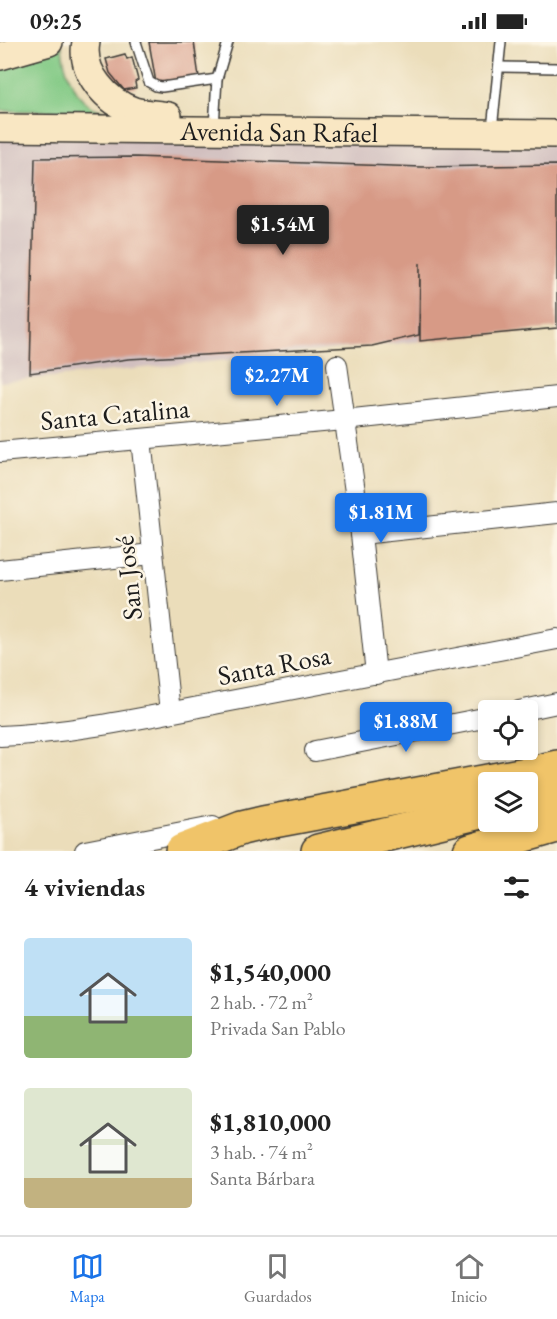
<!DOCTYPE html>
<html lang="es">
<head>
<meta charset="utf-8">
<style>
  :root { --surface:#fff; --page:#f6f6f6; --text:#222; --muted:#767676; --line:#e0e0e0; --accent:#1a73e8 }
  body { margin:0; font-family:"EB Garamond",serif; background:var(--page); color:var(--text); height:100vh; display:flex; flex-direction:column; font-size:22px; white-space:nowrap }
  * { box-sizing:border-box; margin:0 }
  p { font-size:20px; color:var(--muted) }
  .icon { flex:none; width:33px; height:33px; fill:none; stroke:currentColor; stroke-width:2; stroke-linecap:round; stroke-linejoin:round }
  .map { position:relative; height:809px; overflow:hidden }
  .sheet { display:flex; flex-direction:column; background:var(--surface); flex:1 }
  .sheet>* { flex:none }
  .buttons { position:absolute; left:478px; top:658px; display:grid; gap:12px }
  .buttons a { display:grid; place-items:center; width:60px; height:60px; border-radius:6px; background:var(--surface); box-shadow:0 3px 9px #0003; font-size:30px }
  .price { position:absolute; translate:-50% -51px; padding:0 14px; border-radius:6px; background:var(--accent); color:#fff; font-size:20px; line-height:39px; filter:drop-shadow(0 2px 3px #0008) }
  .price::after { content:''; position:absolute; left:50%; top:36px; width:18px; height:14px; margin-left:-9px; background:inherit; clip-path:polygon(0 0,100% 0,50% 100%) }
  .price.selected { background:#222; color:#fff }
  ul { padding:0; list-style:none }
  li { display:flex; align-items:center; gap:18px; height:150px; padding:0 24px }
  li span { display:grid; place-items:center; flex:none; width:168px; height:120px; border-radius:6px; color:#555 }
  li>.icon { margin-inline-start:auto }
  span .icon { width:72px; height:72px; fill:#fffc; stroke-width:1 }
  li b { font-size:26px }
  h2 { display:flex; justify-content:space-between; align-items:center; height:72px; padding:0 24px; font-size:26px }
  .status { display:flex; justify-content:space-between; align-items:center; height:42px; padding:0 30px; background:var(--surface); direction:ltr }
  .status svg { height:16px; fill:currentColor }
  .dock { display:flex; justify-content:space-around; align-items:center; height:84px; border-top:2px solid var(--line); background:var(--surface); font-size:16px; color:var(--muted) }
  .dock a { display:grid; justify-items:center; gap:3px }
  .dock .selected { color:var(--accent) }
  .map>svg:first-child { display:block }
  .industrial { fill:#d1bfbf }
  .grass { fill:#81c984; stroke:#4e7250; stroke-width:1.5 }
  .building { fill:#d79a86 }
  .lines { fill:none; stroke-linecap:round; stroke-linejoin:round }
  .lane-casing { stroke:#3b3934; stroke-width:12 }
  .street-casing { stroke:#3b3934; stroke-width:22 }
  .secondary-casing { stroke:#3b3934; stroke-width:30 }
  .highway-casing { stroke:#3b3934; stroke-width:36 }
  .lane { stroke:#fff; stroke-width:9 }
  .street { stroke:#fff; stroke-width:20 }
  .secondary { stroke:#f9e7c3; stroke-width:27 }
  .highway { stroke:#f0c469; stroke-width:33 }
  .labels { text-anchor:middle; dominant-baseline:central; stroke-width:5; stroke-linejoin:round; paint-order:stroke }
  .street-label { font-size:27px; fill:#1c1c1c; stroke:#fcf5e5 }
</style>
</head>
<body>
<div class="status"><b>09:25</b><svg viewBox="0 0 49 12"><path d="M0 12V9h3v3zM5 12V6h3v6zM10 12V3h3v9zM15 12V0h3v12zM26 1h20v11H26zM47 4h2v5h-2z"/></svg></div>
<div class="map">
<svg width="557" height="809" viewBox="0 0 557 809">
  <rect width="100%" height="100%" fill="#fcf5e5"/>
  <filter id="ink" filterUnits="userSpaceOnUse"><feTurbulence type="fractalNoise" baseFrequency=".0167" numOctaves="2"/><feDisplacementMap in="SourceGraphic" scale="12" xChannelSelector="R" yChannelSelector="G"/><feConvolveMatrix kernelMatrix="1 2 1 2 8 2 1 2 1" color-interpolation-filters="sRGB"/></filter>
  <filter id="wash" filterUnits="userSpaceOnUse"><feTurbulence type="fractalNoise" baseFrequency=".008" numOctaves="4" result="noise"/><feDisplacementMap in="SourceGraphic" scale="24" xChannelSelector="R" yChannelSelector="G"/><feGaussianBlur stdDeviation="1.35" result="paint"/><feColorMatrix in="noise" values="0 0 0 0 0 0 0 0 0 0 0 0 0 0 0 0 0 1.4 0 .05"/><feComposite in="paint" operator="in"/></filter>
  <g filter="url(#wash)">
    <rect width="100%" height="100%" fill="#ebddba"/>
    <path class="industrial" d="M0,95L557,103V286L0,340Z"/>
    <path class="grass" d="M62,4C63,24 73,51 89,63C93,66 98,67 102,69H0V23Z"/>
    <g id="blocks">
      <g class="building">
        <path d="M149,0H194L199,35L156,41Z"/>
        <path d="M125,12L127,17L132,15L138,38L135,40L136,46L124,48L110,31L106,17Z"/>
        <path d="M135,115L422,125L557,123V286L420,299V221L419,293L372,304L128,317L30,331L35,116Z"/>
      </g>
    </g>
  </g>
  <g filter="url(#ink)">
    <use href="#blocks" fill-opacity="0" stroke="#3b3934" stroke-width="1.5"/>
    <g class="lines">
      <defs>
        <g id="lane">
          <path d="M136,0L149,40L156,44L162,45L217,37L228,0"/>
          <path d="M499,25L557,26"/>
          <path d="M493,78L501,0"/>
          <path d="M214,85L217,37"/>
        </g>
        <g id="street">
          <path d="M337,323L361,492L376,632"/>
          <path d="M141,397L170,670"/>
          <path d="M0,410L344,378L557,355"/>
          <path d="M361,492L557,471"/>
          <path d="M0,528L152,512"/>
          <path d="M519,669L557,661"/>
          <path d="M0,694C76,691 151,674 225,660C336,639 447,618 557,597"/>
          <path d="M315,709L489,675"/>
          <path d="M85,809L213,784"/>
        </g>
        <g id="secondary">
          <path d="M86,0C80,30 107,60 134,69C145,72 157,72 168,74"/>
          <path d="M0,14L49,0"/>
          <path id="s1" d="M0,86L557,92"/>
        </g>
        <g id="highway">
          <path d="M528,759L557,752"/>
          <path d="M182,809L242,786L263,781L531,731L557,725"/>
          <path d="M318,809L489,768"/>
          <path d="M470,809L557,784"/>
        </g>
      </defs>
      <use href="#lane" class="lane-casing"/>
      <use href="#street" class="street-casing"/>
      <use href="#secondary" class="secondary-casing"/>
      <use href="#highway" class="highway-casing"/>
      <use href="#lane" class="lane"/>
      <use href="#street" class="street"/>
      <use href="#secondary" class="secondary"/>
      <use href="#highway" class="highway"/>
    </g>
  </g>
  <g class="labels">
    <g class="street-label">
      <text stroke="none"><textPath href="#s1" startOffset="279">Avenida San Rafael</textPath></text>
      <text transform="translate(115 372) rotate(-5)">Santa Catalina</text>
      <text transform="translate(128 536) rotate(-96)">San José</text>
      <text transform="translate(274 623) rotate(-11)">Santa Rosa</text>
    </g>
  </g>
</svg>
<div class="buttons">
<a><svg class="icon" aria-label="locate" viewBox="0 0 24 24"><circle cx="12" cy="12" r="6"/><path d="M12 2v4M12 18v4M2 12h4M18 12h4"/></svg></a>
<a><svg class="icon" aria-label="layers" viewBox="0 0 24 24"><path d="M12 4l9 5-9 5-9-5zM3 14l9 5 9-5"/></svg></a>
</div>
<b class="price selected" style="left:283px;top:214px">$1.54M</b>
<b class="price" style="left:277px;top:365px">$2.27M</b>
<b class="price" style="left:381px;top:502px">$1.81M</b>
<b class="price" style="left:406px;top:711px">$1.88M</b>
</div>
<section class="sheet">
<h2>4 viviendas<svg class="icon" aria-label="filters" viewBox="0 0 24 24"><path d="M4 7h16M4 17h16"/><circle cx="9" cy="7" r="2"/><circle cx="15" cy="17" r="2"/></svg></h2>
<ul>
<li><span style="background:linear-gradient(#bfe0f5 65%,#8fb573 0)"><svg class="icon" aria-label="home" viewBox="0 0 24 24"><path d="M3 11l9-7 9 7M6 9v11h12V9"/></svg></span><div><b>$1,540,000</b><p>2 hab. · 72 m²</p><p>Privada San Pablo</p></div></li>
<li><span style="background:linear-gradient(#dfe7d0 75%,#c2b280 0)"><svg class="icon" aria-label="home" viewBox="0 0 24 24"><path d="M3 11l9-7 9 7M6 9v11h12V9"/></svg></span><div><b>$1,810,000</b><p>3 hab. · 74 m²</p><p>Santa Bárbara</p></div></li>
</ul>
</section>
<nav class="dock">
<a class="selected"><svg class="icon" aria-label="map" viewBox="0 0 24 24"><path d="M3 6l6-2 6 2 6-2v14l-6 2-6-2-6 2zM9 4v14M15 6v14"/></svg>Mapa</a>
<a><svg class="icon" aria-label="saved" viewBox="0 0 24 24"><path d="M7 4h10v16l-5-4-5 4z"/></svg>Guardados</a>
<a><svg class="icon" aria-label="home" viewBox="0 0 24 24"><path d="M3 11l9-7 9 7M6 9v11h12V9"/></svg>Inicio</a>
</nav>
</body>
</html>
